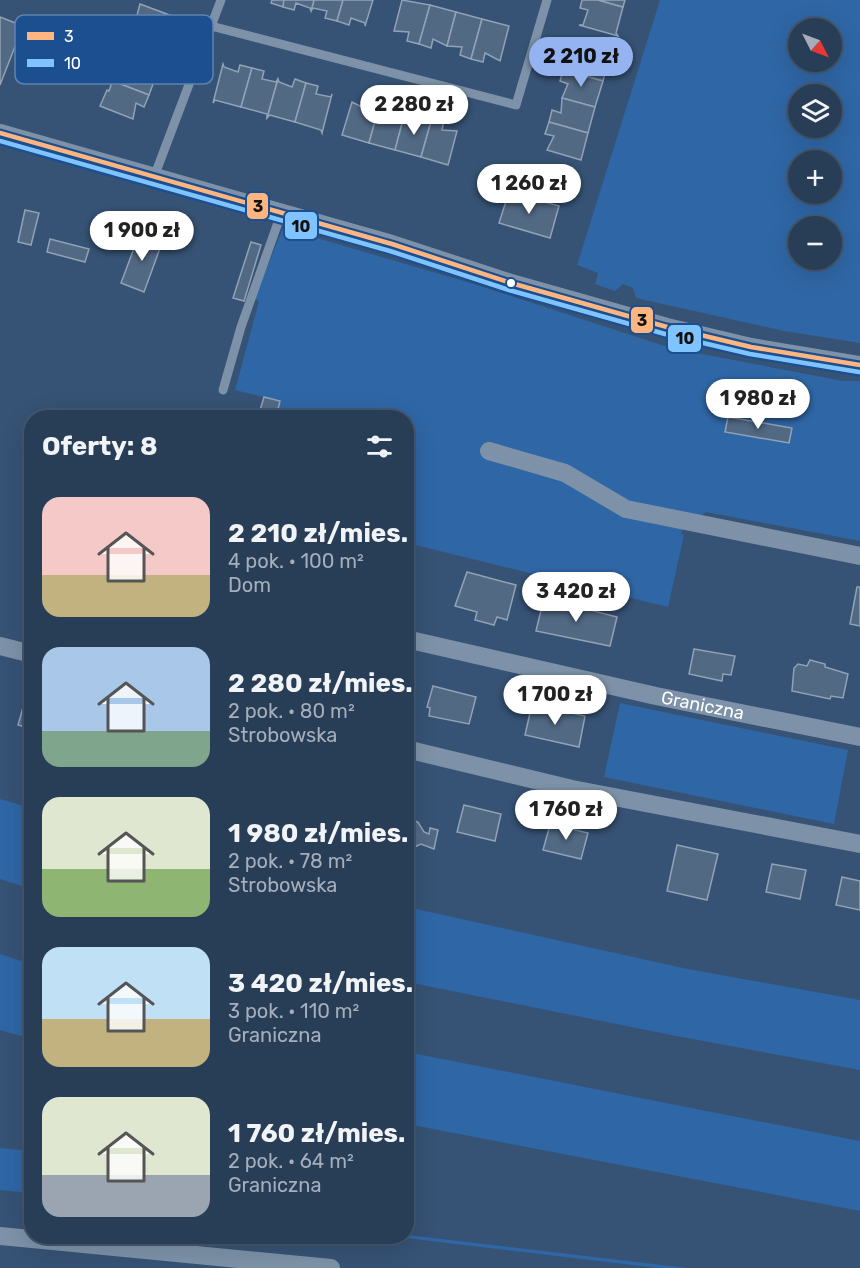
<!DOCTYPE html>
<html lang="pl">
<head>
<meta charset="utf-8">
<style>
  :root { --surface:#283e57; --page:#30455d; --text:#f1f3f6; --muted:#a5aeba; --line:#44576d; --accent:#95b2f1 }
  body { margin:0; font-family:Rubik,sans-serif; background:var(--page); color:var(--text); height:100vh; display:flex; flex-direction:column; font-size:22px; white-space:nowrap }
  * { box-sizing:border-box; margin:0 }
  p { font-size:20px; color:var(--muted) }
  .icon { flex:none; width:33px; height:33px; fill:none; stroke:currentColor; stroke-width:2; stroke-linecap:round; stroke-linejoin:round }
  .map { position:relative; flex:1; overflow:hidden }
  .side { position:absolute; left:24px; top:410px; width:390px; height:834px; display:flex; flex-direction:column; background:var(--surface); border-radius:24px; box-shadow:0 6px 24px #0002,0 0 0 2px var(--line) }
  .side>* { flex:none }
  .needle { width:39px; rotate:132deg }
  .buttons { position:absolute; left:788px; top:18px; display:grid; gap:12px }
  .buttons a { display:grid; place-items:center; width:54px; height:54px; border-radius:50%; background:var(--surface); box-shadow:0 6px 24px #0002,0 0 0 2px var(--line); font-size:30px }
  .price { position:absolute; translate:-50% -51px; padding:0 14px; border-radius:21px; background:#fff; color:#222; font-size:20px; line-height:39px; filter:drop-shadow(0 2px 3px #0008) }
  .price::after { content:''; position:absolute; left:50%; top:36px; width:18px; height:14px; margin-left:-9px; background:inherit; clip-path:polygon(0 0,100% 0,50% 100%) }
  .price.current { background:var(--accent); color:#111 }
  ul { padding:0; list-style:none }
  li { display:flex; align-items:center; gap:18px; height:150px; padding:0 18px }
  li span { display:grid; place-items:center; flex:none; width:168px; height:120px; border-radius:18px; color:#555 }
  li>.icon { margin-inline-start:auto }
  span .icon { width:72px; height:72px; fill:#fffc; stroke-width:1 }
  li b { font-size:26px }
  h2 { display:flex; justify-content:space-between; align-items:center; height:72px; padding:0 18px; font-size:26px }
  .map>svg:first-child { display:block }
  .green { fill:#2f66a5; fill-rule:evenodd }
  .building { fill:#526984; stroke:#92a2b6; stroke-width:1.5 }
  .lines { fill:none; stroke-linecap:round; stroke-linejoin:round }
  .lane { stroke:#7d92a8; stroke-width:9 }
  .street { stroke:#7d92a8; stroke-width:18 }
  .bus-1-casing { stroke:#1b4f8f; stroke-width:9 }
  .bus-2-casing { stroke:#1b4f8f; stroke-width:9 }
  .bus-1 { stroke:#ffb580; stroke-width:4.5 }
  .bus-2 { stroke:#80c4ff; stroke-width:4.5 }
  .bus-dot { fill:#fff; stroke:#1b4f8f; stroke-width:2 }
  .labels { text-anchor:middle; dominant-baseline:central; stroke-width:4.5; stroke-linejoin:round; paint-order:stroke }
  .street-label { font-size:18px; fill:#fff; stroke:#1b4f8f }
  .key { fill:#1b4f8f; stroke:#5f84b1; stroke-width:1.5 }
  .key-label { font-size:16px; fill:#fff }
  .line-badge { stroke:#1b4f8f; stroke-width:2 }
  .pale-badge-label { font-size:16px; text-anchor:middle; font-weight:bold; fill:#111 }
</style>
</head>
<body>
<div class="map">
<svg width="860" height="1268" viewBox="0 0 860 1268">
  <rect width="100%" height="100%" fill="#365274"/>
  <g class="green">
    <path d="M660,0H860V343L784,331L636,298L633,288L623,284L615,291L595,284L598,273L577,265ZM798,28H831V62H798ZM798,94H831V128H798ZM798,160H831V194H798ZM798,226H831V260H798Z"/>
    <path d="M283,228L474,284L671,348L843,381H860V541L706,512L682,530L681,534L684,535L668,607L407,543L406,417H276L280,401L235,390L259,301L254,299Z"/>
    <path d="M620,703L848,750L834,824L604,777Z"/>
    <path d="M0,799L31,808V889L0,879Z"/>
    <path d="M407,907L688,969L860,1000V1070L676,1036L407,982Z"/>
    <path d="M0,954L31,964V1039L0,1030Z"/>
    <path d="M407,1052L860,1141V1211L407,1124Z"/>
    <path d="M0,1148L31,1151V1193L0,1190Z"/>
    <path d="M407,1235L688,1268H657L389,1236Z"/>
  </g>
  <g class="building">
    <path d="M272,0H284L283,7L271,3Z"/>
    <path d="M314,0H343L337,21L325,18L327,11L313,8L311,11Z"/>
    <path d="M314,0L311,11L310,8L296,3L294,10L283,7L284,0Z"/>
    <path d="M343,0H373L365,26V23L351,18L349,25L337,21Z"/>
    <path d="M402,0L430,5L419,44L407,41L409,32L394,31Z"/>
    <path d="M582,0H598L623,7L616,33L618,36L579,25H583L588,10L580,8Z"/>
    <path d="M598,0H625L623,7Z"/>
    <path d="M140,4L172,16L164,30L173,33L168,44L130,30H133Z"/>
    <path d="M430,5L456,12L447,46L433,39L431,48L419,44Z"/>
    <path d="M456,12L482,19L471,59L460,55L462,47L447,46Z"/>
    <path d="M0,17L23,26L0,85Z"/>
    <path d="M482,19L509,26L500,61L485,53L483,62L471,59Z"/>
    <path d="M576,45L610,54L603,81L563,70L566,58L575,60Z"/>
    <path d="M120,55L153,68L145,80L153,84L149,95L110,80H113L117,72L114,71Z"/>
    <path d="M223,64L224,67L238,72L240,65L252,68L241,107L215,100L213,103Z"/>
    <path d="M252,68L264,71L262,79L276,82L278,79L267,118V114L241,107Z"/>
    <path d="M563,70L603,81L595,107L562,98L568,84L560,81Z"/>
    <path d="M278,79L279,82L292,87L295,79L306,83L295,122L270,115L267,118Z"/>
    <path d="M110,80L149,95L144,107L136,103L133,119L100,106L107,90L109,91L112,82Z"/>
    <path d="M306,83L318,86L316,94L331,97L332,94L322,133L321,130L295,122Z"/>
    <path d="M562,98L595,107L588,133L549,122L552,110L561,113Z"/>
    <path d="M368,100L380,103L369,143L342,135L352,102L366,109Z"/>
    <path d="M380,103L392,106L389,115L404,116L395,150L369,143Z"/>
    <path d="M421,114L432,118L421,157L395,150L404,116L418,123Z"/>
    <path d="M432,118L444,121L442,130L457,131L448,165L421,157Z"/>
    <path d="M549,122L588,133L581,160L547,150L554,136L545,134Z"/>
    <path d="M509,192L559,206L550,238L499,223Z"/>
    <path d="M25,210L39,213L31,245L18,242Z"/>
    <path d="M140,232L163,240L144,292L121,283Z"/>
    <path d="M50,239L89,249L85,262L47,252Z"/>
    <path d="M251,242L261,245L244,301L233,298Z"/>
    <path d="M264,397L280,401L276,417H258Z"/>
    <path d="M728,417L792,428L789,443L725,432Z"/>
    <path d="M467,572L516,585L507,620L497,617L494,625L475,620L477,612L455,606Z"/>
    <path d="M857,587H860V626L850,624Z"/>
    <path d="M544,598L617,617L610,646L536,631Z"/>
    <path d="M694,649L735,656L731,675L723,674L722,681L689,674Z"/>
    <path d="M810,660L825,664V667L848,674L843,698L831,696L830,699L792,691L794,668L798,664L807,666Z"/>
    <path d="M433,686L476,697L469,724L429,716L430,708L427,707Z"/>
    <path d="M28,690L32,691V729L18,725Z"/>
    <path d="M532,704L585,716L579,747L525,735Z"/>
    <path d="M464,805L501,814L495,841L457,832Z"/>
    <path d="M406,818L418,822L424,832L429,834L430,828L438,830L434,849L421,844L406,851Z"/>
    <path d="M560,821L569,822L567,828L588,833L581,859L543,850L550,825L559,827Z"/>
    <path d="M677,845L718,854L707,900L667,891Z"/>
    <path d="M772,864L806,870L800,899L766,892Z"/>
    <path d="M842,877L860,881V910L836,905Z"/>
  </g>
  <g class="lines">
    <g class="lane">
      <path d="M211,26L516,105L547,0"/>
      <path d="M154,177L221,0"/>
      <path d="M223,390L241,327L281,214"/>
    </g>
    <g class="street">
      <path d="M0,133L392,244L511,283L667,327L751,347L860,365"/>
      <path d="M489,451L565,473L626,509L860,556"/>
      <path id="s1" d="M406,639L656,696L860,737"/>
      <path d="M0,646L32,654"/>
      <path d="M406,749L572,789L860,844"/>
      <path d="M0,1236L331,1268"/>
    </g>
    <defs>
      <path id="bus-1" d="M0,133L392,244L511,283L667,327L751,347L860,365"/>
      <path id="bus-2" d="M0,141L390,251L509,290L665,334L750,354L859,372"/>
    </defs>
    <use href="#bus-1" class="bus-1-casing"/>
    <use href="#bus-2" class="bus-2-casing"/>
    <use href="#bus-1" class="bus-1"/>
    <use href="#bus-2" class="bus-2"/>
  </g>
  <circle class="bus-dot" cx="511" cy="283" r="5"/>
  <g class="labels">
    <g class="street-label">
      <text stroke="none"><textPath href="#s1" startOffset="304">Graniczna</textPath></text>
    </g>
  </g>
  <rect x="15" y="15" width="198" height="69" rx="9" class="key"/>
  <rect x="27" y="32" width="27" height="8" fill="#ffb580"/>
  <rect x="27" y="59" width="27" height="8" fill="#80c4ff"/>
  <g class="key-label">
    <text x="64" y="42">3</text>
    <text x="64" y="69">10</text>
  </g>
  <g class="line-badge">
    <rect x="246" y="192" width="23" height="28" rx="6" fill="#ffb580"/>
    <rect x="284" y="211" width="34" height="29" rx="6" fill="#80c4ff"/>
    <rect x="630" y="306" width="24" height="28" rx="6" fill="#ffb580"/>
    <rect x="667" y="324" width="35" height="29" rx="6" fill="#80c4ff"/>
  </g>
  <g class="pale-badge-label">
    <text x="258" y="212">3</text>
    <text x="301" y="232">10</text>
    <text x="642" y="326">3</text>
    <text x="685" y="344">10</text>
  </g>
</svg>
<div class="buttons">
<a><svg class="needle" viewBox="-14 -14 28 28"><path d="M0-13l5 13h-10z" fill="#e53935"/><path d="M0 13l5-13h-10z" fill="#a5aeba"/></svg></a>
<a><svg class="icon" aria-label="layers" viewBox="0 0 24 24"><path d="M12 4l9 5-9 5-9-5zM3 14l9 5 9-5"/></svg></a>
<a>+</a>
<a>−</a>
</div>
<b class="price current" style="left:581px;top:88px">2 210 zł</b>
<b class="price" style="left:414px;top:136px">2 280 zł</b>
<b class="price" style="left:529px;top:215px">1 260 zł</b>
<b class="price" style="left:142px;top:262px">1 900 zł</b>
<b class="price" style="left:758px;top:430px">1 980 zł</b>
<b class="price" style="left:576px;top:623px">3 420 zł</b>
<b class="price" style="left:555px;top:726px">1 700 zł</b>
<b class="price" style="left:566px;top:841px">1 760 zł</b>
<section class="side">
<h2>Oferty: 8<svg class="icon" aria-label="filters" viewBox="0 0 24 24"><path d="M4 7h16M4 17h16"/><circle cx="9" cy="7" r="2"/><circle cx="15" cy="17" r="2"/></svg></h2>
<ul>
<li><span style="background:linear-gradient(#f6c9c9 65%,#c2b280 0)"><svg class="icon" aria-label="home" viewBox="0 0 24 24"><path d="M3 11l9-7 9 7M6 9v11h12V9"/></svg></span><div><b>2 210 zł/mies.</b><p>4 pok. · 100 m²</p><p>Dom</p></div></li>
<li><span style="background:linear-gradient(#a9c7e8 70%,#7fa58c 0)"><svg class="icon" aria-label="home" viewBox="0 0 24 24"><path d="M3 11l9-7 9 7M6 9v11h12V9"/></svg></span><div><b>2 280 zł/mies.</b><p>2 pok. · 80 m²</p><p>Strobowska</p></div></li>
<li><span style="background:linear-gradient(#dfe7d0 60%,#8fb573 0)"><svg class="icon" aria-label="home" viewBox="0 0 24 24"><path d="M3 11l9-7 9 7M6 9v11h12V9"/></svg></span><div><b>1 980 zł/mies.</b><p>2 pok. · 78 m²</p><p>Strobowska</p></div></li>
<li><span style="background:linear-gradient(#bfe0f5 60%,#c2b280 0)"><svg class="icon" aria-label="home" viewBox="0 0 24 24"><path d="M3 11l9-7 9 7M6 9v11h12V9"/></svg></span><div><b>3 420 zł/mies.</b><p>3 pok. · 110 m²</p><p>Graniczna</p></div></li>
<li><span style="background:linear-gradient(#dfe7d0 65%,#9aa5b1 0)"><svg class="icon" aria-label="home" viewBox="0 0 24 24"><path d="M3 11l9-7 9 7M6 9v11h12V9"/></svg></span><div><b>1 760 zł/mies.</b><p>2 pok. · 64 m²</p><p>Graniczna</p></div></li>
</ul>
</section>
</div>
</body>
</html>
